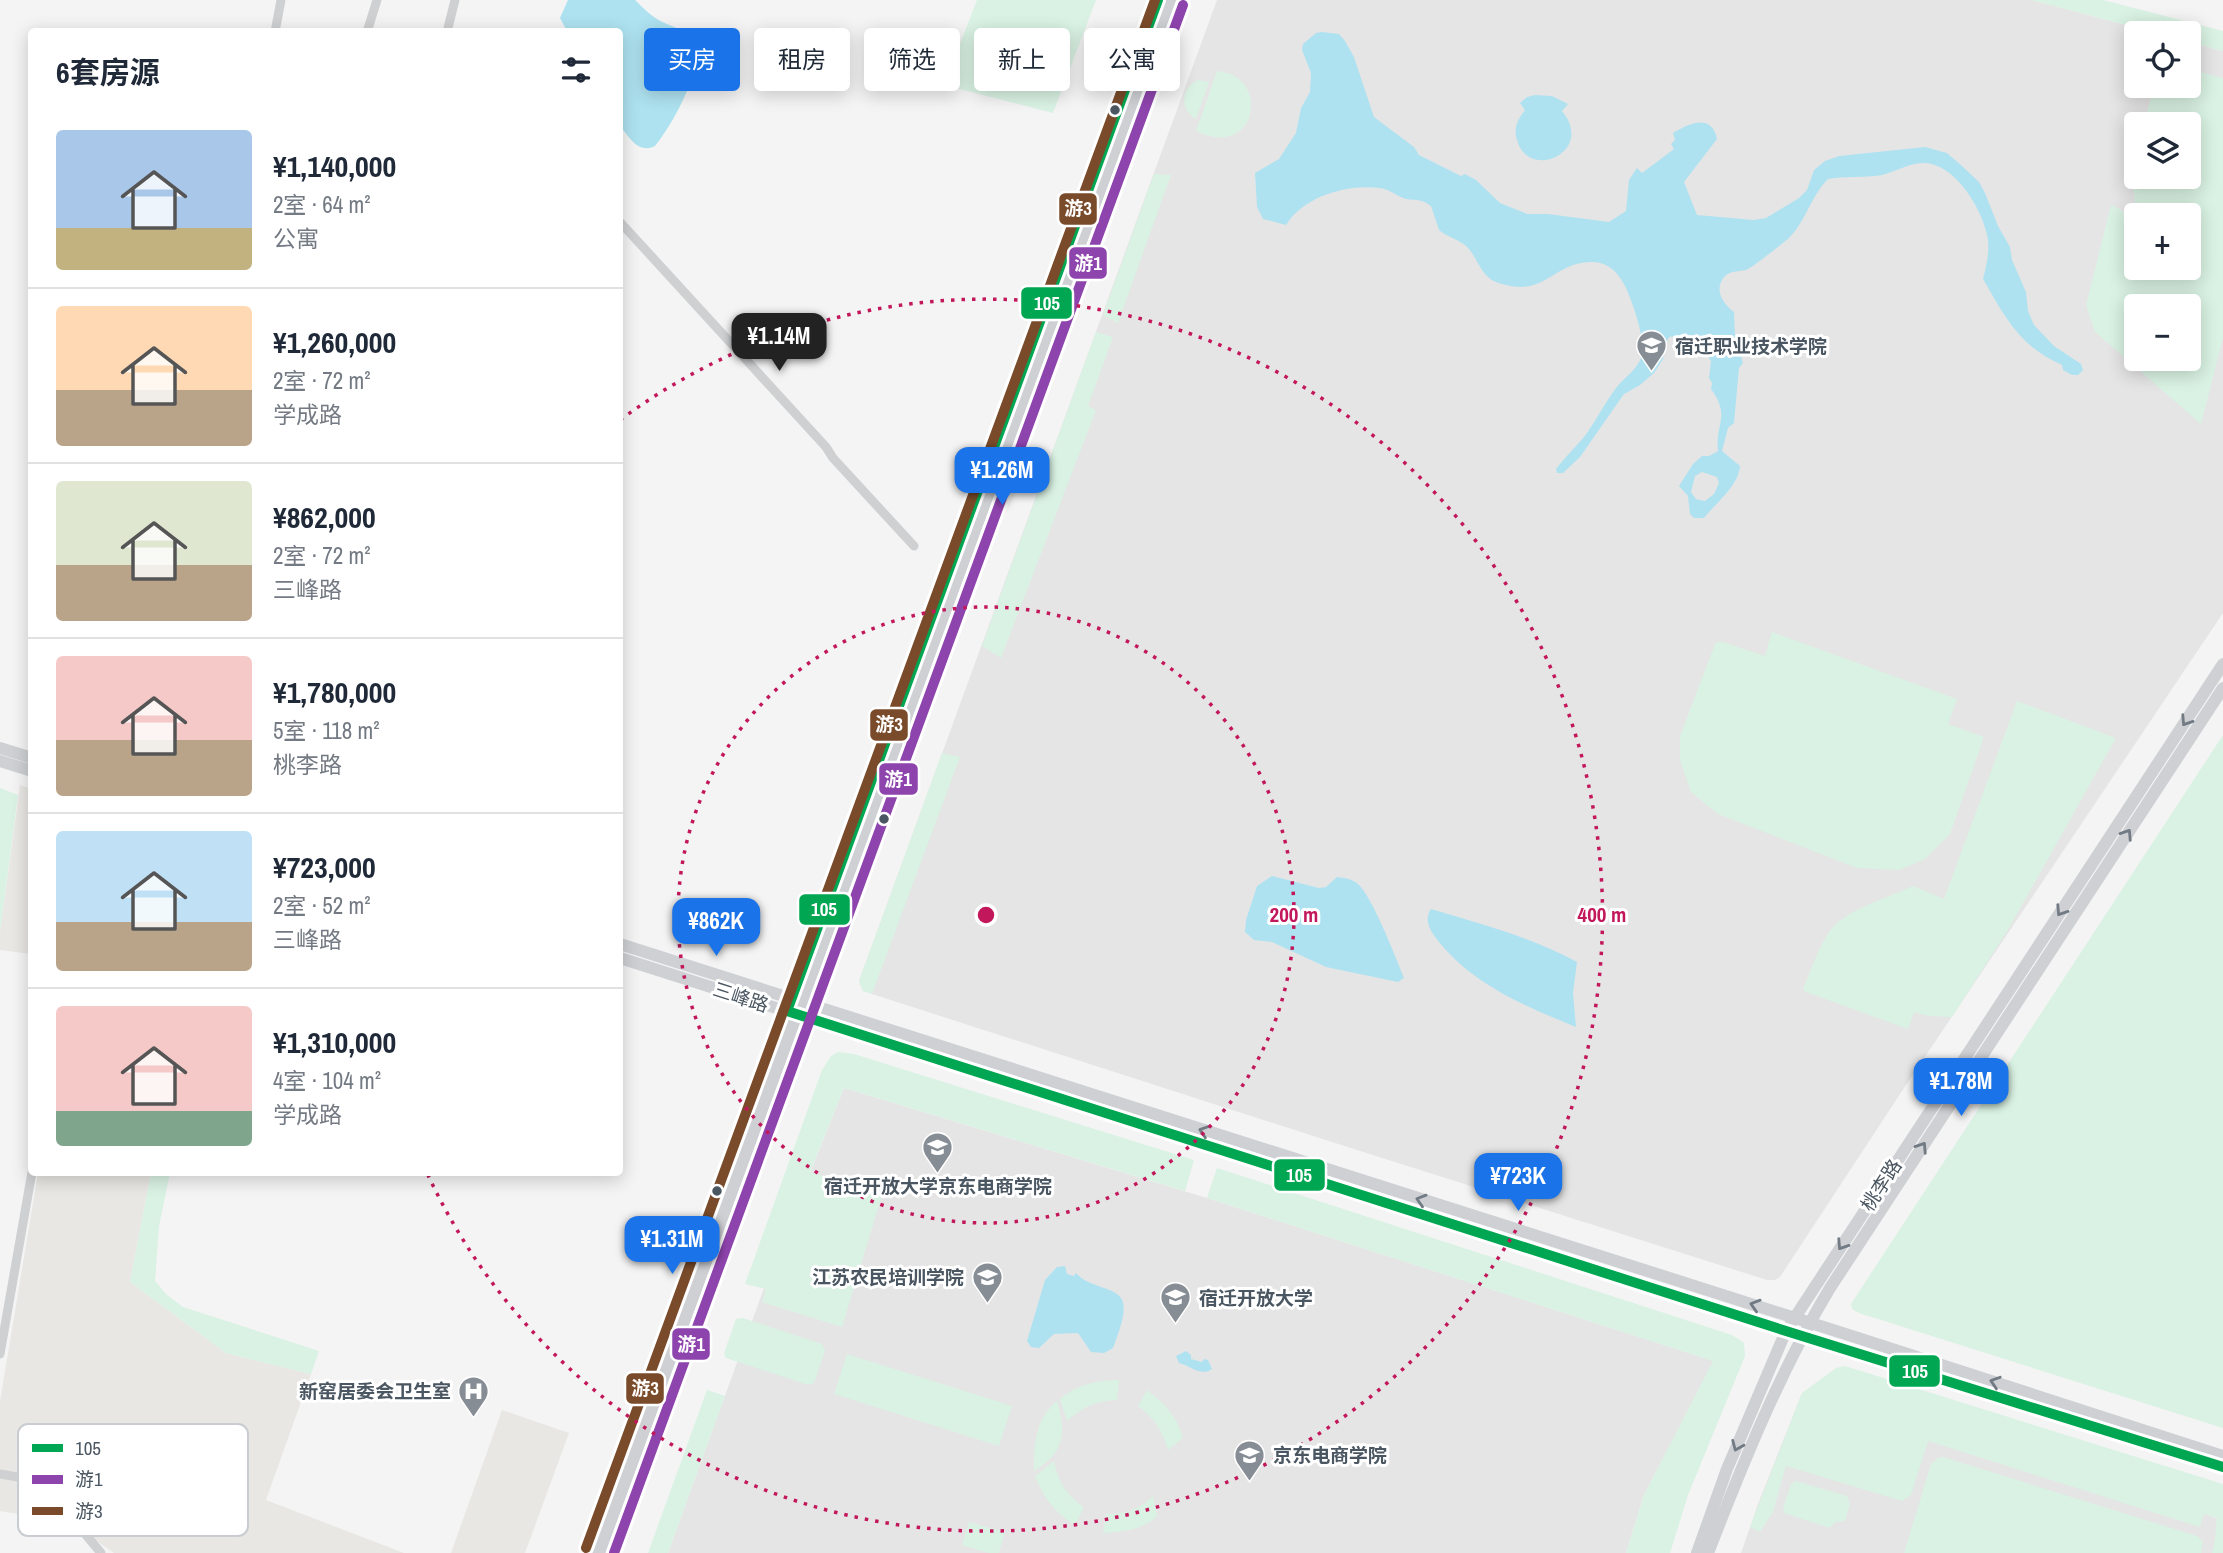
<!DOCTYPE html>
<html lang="zh">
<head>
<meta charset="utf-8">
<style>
  :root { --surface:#fff; --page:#f6f6f7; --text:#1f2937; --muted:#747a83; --line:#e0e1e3; --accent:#1a73e8 }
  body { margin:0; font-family:"Archivo Narrow","Noto Sans SC",sans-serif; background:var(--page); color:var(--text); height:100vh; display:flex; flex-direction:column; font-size:26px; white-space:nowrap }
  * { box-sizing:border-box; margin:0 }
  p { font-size:23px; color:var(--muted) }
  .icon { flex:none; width:38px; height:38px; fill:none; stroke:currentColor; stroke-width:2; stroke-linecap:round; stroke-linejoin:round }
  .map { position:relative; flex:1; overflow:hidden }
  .details { position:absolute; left:28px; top:28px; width:595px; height:1148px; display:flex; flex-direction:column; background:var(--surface); border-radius:7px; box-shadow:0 4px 18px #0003 }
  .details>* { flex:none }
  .banner { position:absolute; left:644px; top:28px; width:665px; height:63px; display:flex; gap:14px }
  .controls { position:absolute; left:2124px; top:21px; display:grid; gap:14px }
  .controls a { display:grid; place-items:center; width:77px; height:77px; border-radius:7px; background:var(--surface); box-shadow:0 4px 18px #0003; font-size:35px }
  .price { position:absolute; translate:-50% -60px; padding:0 16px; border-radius:14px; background:var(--accent); color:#fff; font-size:23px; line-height:46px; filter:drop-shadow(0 2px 4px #0008) }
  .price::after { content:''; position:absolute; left:50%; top:42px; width:21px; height:16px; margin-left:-10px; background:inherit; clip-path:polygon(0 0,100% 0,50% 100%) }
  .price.current { background:#222; color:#fff }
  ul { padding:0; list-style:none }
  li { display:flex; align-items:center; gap:21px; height:175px; padding:0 28px }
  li+li { border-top:2px solid var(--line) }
  li span { display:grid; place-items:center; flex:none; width:196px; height:140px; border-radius:7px; color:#555 }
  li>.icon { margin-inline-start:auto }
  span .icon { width:84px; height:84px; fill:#fffc; stroke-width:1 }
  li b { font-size:30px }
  h2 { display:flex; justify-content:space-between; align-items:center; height:84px; padding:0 28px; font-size:30px }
  .chip { padding:0 24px; border-radius:7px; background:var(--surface); box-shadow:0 4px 18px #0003; font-size:24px; line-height:63px }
  .chip.current { background:var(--accent); color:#fff }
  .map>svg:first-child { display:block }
  .commercial { fill:#e8e7e3 }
  .education { fill:#e6e5e6; fill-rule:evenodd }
  .green { fill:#d9f2e3; fill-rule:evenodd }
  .water { fill:#aee2f0; fill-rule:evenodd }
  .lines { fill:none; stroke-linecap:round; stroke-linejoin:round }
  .minor { stroke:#ced0d2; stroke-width:9 }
  .secondary { stroke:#ced0d4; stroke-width:12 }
  .bus-1-casing { stroke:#fff; stroke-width:16 }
  .bus-2-casing { stroke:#fff; stroke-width:16 }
  .bus-3-casing { stroke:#fff; stroke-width:16 }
  .bus-1 { stroke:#00a651; stroke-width:10 }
  .bus-2 { stroke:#8e44ad; stroke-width:10 }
  .bus-3 { stroke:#7a4b2a; stroke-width:10 }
  .oneway { stroke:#727b84 }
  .ring { fill:none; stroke:#c2185b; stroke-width:3.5; stroke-dasharray:3.5 7 }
  .bus-dot { fill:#4a5661; stroke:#fff; stroke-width:2.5 }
  .labels { text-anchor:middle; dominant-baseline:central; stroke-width:6; stroke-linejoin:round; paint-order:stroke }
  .poi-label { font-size:19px; font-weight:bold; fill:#4a5661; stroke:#fff; text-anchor:start }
  .street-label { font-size:19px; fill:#4a5661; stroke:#fff }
  .key { fill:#fff; stroke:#c9ccd0; stroke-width:2 }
  .key-label { font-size:19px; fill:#4a5661 }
  .centre { fill:#c2185b; stroke:#fff; stroke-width:3.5 }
  .ring-label { font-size:21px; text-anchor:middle; font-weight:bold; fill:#c2185b; stroke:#fff; stroke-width:6; stroke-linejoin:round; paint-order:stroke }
  .line-badge { stroke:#fff; stroke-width:2.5 }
  .badge-label { font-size:19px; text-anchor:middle; font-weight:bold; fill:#fff }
</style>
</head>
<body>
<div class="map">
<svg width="2223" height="1553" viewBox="0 0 2223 1553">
  <rect width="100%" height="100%" fill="#f4f4f4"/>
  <g class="commercial">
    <path d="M20,785L31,789V954L0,950V932Z"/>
    <path d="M38,1173H151L130,1282L226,1353L311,1374L266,1500L404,1553H114L92,1538L80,1524L0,1511V1401Z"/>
    <path d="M502,1410L569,1433L525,1553H451Z"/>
  </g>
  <g class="education">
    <path d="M1217,0H2032L2156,33H2137V86H2189V42L2223,51V613L1902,1091L1780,1277L1775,1280H1767L1357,1150L872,994L863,991L859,981ZM2137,124H2189V177H2137ZM2137,215H2189V268H2137ZM2137,306H2189V359H2137Z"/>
    <path d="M844,1088L1207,1198L1714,1361L1644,1495L1626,1553H668L764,1288Z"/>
    <path d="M1809,1389L2223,1520V1553H1741L1758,1504L1802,1393Z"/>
  </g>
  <g class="green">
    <path d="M977,0H1096L1053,113L944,85Z"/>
    <path d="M2032,0H2103L2223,31V51L2189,42V33H2156Z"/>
    <path d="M2189,69L2223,78V338L2201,424L2095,332L2086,305L2111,205L2120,209L2137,226V268H2189V215H2138C2132,195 2131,173 2137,152V177H2189V124H2144L2154,86H2189ZM2137,306H2189V359H2137Z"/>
    <path d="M1217,71C1273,76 1256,161 1196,131Z"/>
    <path d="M1198,80L1209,82L1196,119C1179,110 1181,87 1198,80Z"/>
    <path d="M1154,174L1171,175L1118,323L1103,315Z"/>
    <path d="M1096,332L1113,337L1088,406L1096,410L1001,658L982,646Z"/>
    <path d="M1772,632L1957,699L1948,724L1984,737L1950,834L1925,859L1899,870L1857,868L1718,814L1691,792L1680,760V736L1716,642H1723L1765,656Z"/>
    <path d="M2017,701L2116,738L2009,928L1952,1017L1928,1016L1914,1012L1908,1029L1806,992L1803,989C1811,971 1821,939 1835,925C1852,908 1890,897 1913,886L1944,899Z"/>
    <path d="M2223,735V1428L1859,1313L1852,1309L1851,1304Z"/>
    <path d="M942,753L960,757L872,994L863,991L859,981Z"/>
    <path d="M0,788L18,795L0,932Z"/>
    <path d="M838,1052L854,1054L1194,1160L1185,1191L844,1088L810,1172L882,1195L842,1327L762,1302L766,1289L745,1284L822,1070L831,1056Z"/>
    <path d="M1217,1168L1732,1335L1744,1343L1745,1356L1688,1495L1670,1553H1626L1644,1495L1713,1361L1207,1198Z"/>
    <path d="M151,1173H170L159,1226L155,1281L167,1295L183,1307L319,1351L311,1374L226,1353L130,1282Z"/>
    <path d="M743,1318L822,1344L825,1351L814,1383L808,1385L726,1358L724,1353L736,1319Z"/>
    <path d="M847,1354L1012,1406L999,1446L834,1394Z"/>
    <path d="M1845,1366L2223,1484V1553H2212C2216,1540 2215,1531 2217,1518L2204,1514L2200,1527L1928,1441L1911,1495L1902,1501L1786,1466L1773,1512L1760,1532L1750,1527L1802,1393L1836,1368Z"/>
    <path d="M1119,1380L1117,1400C1095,1401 1083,1407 1067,1421L1060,1399C1078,1384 1095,1381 1119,1380Z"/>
    <path d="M707,1390L725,1396L668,1553H648Z"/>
    <path d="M1147,1390C1164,1403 1177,1416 1183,1438L1168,1450C1162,1430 1155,1419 1138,1406Z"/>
    <path d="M1057,1401C1067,1433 1064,1453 1034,1471C1033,1446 1036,1418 1057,1401Z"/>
    <path d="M1943,1457L2197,1536L2203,1542L2201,1553H1904L1931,1464L1938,1458Z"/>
    <path d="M1054,1461C1058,1482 1066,1495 1084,1507L1075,1525C1054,1512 1044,1498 1035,1476Z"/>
    <path d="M1796,1481L1847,1496L1850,1504L1845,1521L1835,1522L1830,1528L1784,1513L1783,1508L1791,1484Z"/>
    <path d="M1153,1496L1157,1516C1143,1530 1122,1532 1103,1533L1106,1514C1123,1515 1141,1509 1153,1496Z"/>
    <path d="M969,1522L1005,1532L999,1553H989L962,1545Z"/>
  </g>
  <g class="water">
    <path d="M568,0H635C642,7 649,14 657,19C673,28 694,32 702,51C692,83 676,120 655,146C638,154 630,138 620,126V32L567,31L560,18Z"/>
    <path d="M1322,32L1339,34L1345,41L1354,57L1374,117L1414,147L1419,155L1461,176L1465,174L1476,180L1500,203L1527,214H1548L1609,222L1626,211L1629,180L1637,168L1642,173L1674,149L1671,144L1675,140L1673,133C1689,123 1712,113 1717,139L1684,182L1697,215L1754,220L1766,218L1799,198L1807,190L1814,170L1825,161L1839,156L1925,147L1947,153L1962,166L1979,182L1985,193L1998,226L2010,247L2012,260L2026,292L2028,311L2034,325L2054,346L2081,364L2083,370L2078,375H2072L2063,370L2062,365C2019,346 2005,317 1983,279C1987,263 1991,247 1986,231C1980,206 1953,162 1923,163C1909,163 1895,172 1882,175C1864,178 1845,176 1828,179C1811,196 1806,221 1789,238C1783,243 1752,268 1746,270C1737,272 1728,270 1722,280C1715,293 1724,304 1734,312L1735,337L1743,363L1739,368L1734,423L1728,428L1722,451L1740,466C1739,485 1716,503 1704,518H1694L1690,514L1688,496L1679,486L1693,464L1702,456H1709L1718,451C1715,423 1731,416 1711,389L1712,383L1709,378L1711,361L1696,339L1687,335L1669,337L1665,345L1663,359L1654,373L1640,385L1624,394L1580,457L1563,473H1557L1556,469C1564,458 1575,448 1584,437C1596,421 1604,404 1616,388C1625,376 1638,370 1642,355C1645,337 1633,304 1626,288C1619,273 1608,261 1590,262C1551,263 1545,300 1496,282C1480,276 1478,257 1466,246C1458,239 1447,237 1439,230L1431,206C1420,198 1416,201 1406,199C1397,196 1389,189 1380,188C1347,184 1304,196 1286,225L1263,219L1257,207L1255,173L1279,159L1296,133L1301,108L1310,92L1311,73L1302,50L1303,44L1316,33ZM1702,472L1717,477L1719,483L1714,494L1705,501L1696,499L1691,492L1695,476Z"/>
    <path d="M1535,95L1552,96L1568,104L1562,111C1596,152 1528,182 1517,140C1513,128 1518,119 1525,110L1520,103L1527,97Z"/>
    <path d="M1272,876L1319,888L1326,887L1337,877C1345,878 1352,879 1358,884C1372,896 1396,958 1404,978L1398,982L1326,967L1272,942L1254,940L1245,932L1246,920L1257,886Z"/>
    <path d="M1431,909C1481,924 1531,937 1577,962L1573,993L1576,1027C1525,1006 1475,986 1439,942C1431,932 1423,921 1431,909Z"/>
    <path d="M1065,1266L1067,1274L1074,1276L1076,1273C1083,1281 1091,1283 1101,1287C1107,1289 1117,1292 1121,1298C1129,1310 1117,1336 1113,1348L1104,1353L1091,1352L1078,1333L1054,1334L1039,1348L1031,1347L1027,1341L1045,1280L1057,1267Z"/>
    <path d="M1186,1351L1191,1355V1359L1202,1362L1204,1359L1208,1360L1212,1369C1201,1377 1191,1366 1179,1363L1176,1356Z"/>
  </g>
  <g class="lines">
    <g class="minor">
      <path d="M275,32L281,0"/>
      <path d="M367,32L377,0"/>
      <path d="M447,32L455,0"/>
      <path d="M620,222L826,447L833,458L914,546"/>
      <path d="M0,1354L32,1172"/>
      <path d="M0,1474L52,1483L60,1488L66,1496L76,1523L101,1553"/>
    </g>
    <g class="secondary">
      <path d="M0,748L32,758"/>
      <path d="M0,761L32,771"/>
      <path d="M620,944L1858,1338L2223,1456"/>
      <path d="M620,958L1786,1331L2223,1467"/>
      <path d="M588,1553L1158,0"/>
      <path d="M599,1553L1170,0"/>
      <path d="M1697,1553L1727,1469L1786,1331L2223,664"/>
      <path d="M1708,1553C1743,1463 1780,1371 1830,1288L2223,688"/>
    </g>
    <defs>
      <path id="bus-1" d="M1158,0L787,1011L1786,1331L2223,1467"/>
      <path id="bus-2" d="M614,1553L1183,5"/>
      <path id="bus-3" d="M586,1548L1155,0"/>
    </defs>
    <use href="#bus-1" class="bus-1-casing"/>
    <use href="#bus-2" class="bus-2-casing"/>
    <use href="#bus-3" class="bus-3-casing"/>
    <use href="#bus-1" class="bus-1"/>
    <use href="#bus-2" class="bus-2"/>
    <use href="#bus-3" class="bus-3"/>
  </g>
  <defs><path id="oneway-chevron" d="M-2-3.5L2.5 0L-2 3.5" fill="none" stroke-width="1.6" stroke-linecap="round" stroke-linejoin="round" transform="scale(1.75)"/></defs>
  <g class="oneway">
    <use href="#oneway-chevron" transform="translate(2186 721) rotate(123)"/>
    <use href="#oneway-chevron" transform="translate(2127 834) rotate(-57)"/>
    <use href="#oneway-chevron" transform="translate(2061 911) rotate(123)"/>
    <use href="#oneway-chevron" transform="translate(1204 1131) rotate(-162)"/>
    <use href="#oneway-chevron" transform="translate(1922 1147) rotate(-57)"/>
    <use href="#oneway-chevron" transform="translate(1421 1200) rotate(-163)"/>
    <use href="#oneway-chevron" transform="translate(1842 1245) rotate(123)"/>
    <use href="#oneway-chevron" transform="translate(1755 1305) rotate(-163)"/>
    <use href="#oneway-chevron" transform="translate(1995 1382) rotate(-162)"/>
    <use href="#oneway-chevron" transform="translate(1737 1446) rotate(113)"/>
  </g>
  <g class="ring">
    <circle cx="986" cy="915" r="308"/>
    <path d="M620 420A616 616 0 1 1 428 1175"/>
  </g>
  <defs>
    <symbol id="university-pin" viewBox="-11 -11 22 30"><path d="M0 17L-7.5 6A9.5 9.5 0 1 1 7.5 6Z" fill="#868d94" stroke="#fff"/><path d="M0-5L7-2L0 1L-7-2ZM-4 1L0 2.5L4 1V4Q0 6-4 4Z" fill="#fff"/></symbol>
    <symbol id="hospital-pin" viewBox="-11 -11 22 30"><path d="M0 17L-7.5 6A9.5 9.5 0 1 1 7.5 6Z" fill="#868d94" stroke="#fff"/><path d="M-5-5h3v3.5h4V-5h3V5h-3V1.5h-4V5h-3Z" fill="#fff"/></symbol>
  </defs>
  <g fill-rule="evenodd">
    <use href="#university-pin" x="1634" y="328" width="35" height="47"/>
    <use href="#university-pin" x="920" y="1130" width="35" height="47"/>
    <use href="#university-pin" x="970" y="1260" width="35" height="47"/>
    <use href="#university-pin" x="1158" y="1280" width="35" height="47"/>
    <use href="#hospital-pin" x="456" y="1374" width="35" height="47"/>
    <use href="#university-pin" x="1232" y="1438" width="35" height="47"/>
  </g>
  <g class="bus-dot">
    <circle cx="1115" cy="110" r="6"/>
    <circle cx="884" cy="819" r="6"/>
    <circle cx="717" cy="1191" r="6"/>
  </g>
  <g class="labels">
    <g class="poi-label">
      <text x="1675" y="346">宿迁职业技术学院</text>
      <text x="938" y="1186" text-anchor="middle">宿迁开放大学京东电商学院</text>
      <text x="964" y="1277" text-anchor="end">江苏农民培训学院</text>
      <text x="1199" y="1298">宿迁开放大学</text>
      <text x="451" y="1391" text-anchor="end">新窑居委会卫生室</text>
      <text x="1273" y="1455">京东电商学院</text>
    </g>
    <g class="street-label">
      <text transform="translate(741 997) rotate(18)">三峰路</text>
      <text transform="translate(1881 1185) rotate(-57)">桃李路</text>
    </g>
  </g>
  <rect x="18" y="1424" width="230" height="112" rx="10" class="key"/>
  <rect x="32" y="1444" width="31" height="8" fill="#00a651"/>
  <rect x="32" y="1475" width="31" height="9" fill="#8e44ad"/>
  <rect x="32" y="1507" width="31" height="8" fill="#7a4b2a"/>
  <g class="key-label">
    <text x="75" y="1455">105</text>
    <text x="75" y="1486">游1</text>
    <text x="75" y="1518">游3</text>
  </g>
  <circle cx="986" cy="915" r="10" class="centre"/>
  <g class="ring-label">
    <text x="1294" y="922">200 m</text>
    <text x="1602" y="922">400 m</text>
  </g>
  <g class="line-badge">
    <rect x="1058" y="192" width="40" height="34" rx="7" fill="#7a4b2a"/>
    <rect x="1068" y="246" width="40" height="34" rx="7" fill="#8e44ad"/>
    <rect x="1020" y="286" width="53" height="34" rx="7" fill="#00a651"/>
    <rect x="869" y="708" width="40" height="34" rx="7" fill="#7a4b2a"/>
    <rect x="878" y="762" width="41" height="34" rx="7" fill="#8e44ad"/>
    <rect x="798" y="893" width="53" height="33" rx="7" fill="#00a651"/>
    <rect x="1273" y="1158" width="53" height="34" rx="7" fill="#00a651"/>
    <rect x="671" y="1327" width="40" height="34" rx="7" fill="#8e44ad"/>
    <rect x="1888" y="1354" width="53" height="34" rx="7" fill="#00a651"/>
    <rect x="625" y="1372" width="40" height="33" rx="7" fill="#7a4b2a"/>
  </g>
  <g class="badge-label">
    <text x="1078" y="215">游3</text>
    <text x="1088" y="270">游1</text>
    <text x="1047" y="310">105</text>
    <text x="889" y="731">游3</text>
    <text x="898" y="786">游1</text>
    <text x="824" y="916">105</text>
    <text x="1299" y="1182">105</text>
    <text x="691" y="1351">游1</text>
    <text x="1915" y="1378">105</text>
    <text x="645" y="1395">游3</text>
  </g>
</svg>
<div class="controls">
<a><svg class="icon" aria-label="locate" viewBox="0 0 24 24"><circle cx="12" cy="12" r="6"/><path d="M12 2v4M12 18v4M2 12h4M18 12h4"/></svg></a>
<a><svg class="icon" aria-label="layers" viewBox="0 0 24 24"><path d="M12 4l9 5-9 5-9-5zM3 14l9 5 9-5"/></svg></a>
<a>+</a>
<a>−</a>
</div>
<b class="price current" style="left:779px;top:373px">¥1.14M</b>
<b class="price" style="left:1002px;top:507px">¥1.26M</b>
<b class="price" style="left:716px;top:958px">¥862K</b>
<b class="price" style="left:1961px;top:1118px">¥1.78M</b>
<b class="price" style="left:1518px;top:1213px">¥723K</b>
<b class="price" style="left:672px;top:1276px">¥1.31M</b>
<div class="banner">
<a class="chip current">买房</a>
<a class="chip">租房</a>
<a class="chip">筛选</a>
<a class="chip">新上</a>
<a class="chip">公寓</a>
</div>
<section class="details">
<h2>6套房源<svg class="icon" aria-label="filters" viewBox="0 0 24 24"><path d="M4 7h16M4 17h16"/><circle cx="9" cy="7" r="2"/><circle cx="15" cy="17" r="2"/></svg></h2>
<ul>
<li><span style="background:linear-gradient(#a9c7e8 70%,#c2b280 0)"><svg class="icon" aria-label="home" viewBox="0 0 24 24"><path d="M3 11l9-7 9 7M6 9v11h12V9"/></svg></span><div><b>¥1,140,000</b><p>2室 · 64 m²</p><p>公寓</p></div></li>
<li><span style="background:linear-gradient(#ffd9b3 60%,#b9a48a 0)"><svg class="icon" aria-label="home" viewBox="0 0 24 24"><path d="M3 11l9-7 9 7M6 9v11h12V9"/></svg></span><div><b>¥1,260,000</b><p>2室 · 72 m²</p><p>学成路</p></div></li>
<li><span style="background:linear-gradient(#dfe7d0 60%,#b9a48a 0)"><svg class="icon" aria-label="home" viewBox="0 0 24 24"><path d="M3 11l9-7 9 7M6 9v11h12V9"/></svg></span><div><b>¥862,000</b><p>2室 · 72 m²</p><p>三峰路</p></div></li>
<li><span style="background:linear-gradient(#f6c9c9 60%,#b9a48a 0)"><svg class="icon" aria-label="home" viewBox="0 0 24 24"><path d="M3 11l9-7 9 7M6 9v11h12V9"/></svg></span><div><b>¥1,780,000</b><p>5室 · 118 m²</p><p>桃李路</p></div></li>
<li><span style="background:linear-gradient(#bfe0f5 65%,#b9a48a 0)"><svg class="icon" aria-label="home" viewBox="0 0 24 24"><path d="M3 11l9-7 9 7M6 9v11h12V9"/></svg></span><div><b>¥723,000</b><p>2室 · 52 m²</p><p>三峰路</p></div></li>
<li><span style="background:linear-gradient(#f6c9c9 75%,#7fa58c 0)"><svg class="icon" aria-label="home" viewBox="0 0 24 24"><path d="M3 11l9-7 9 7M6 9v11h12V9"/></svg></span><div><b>¥1,310,000</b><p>4室 · 104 m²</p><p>学成路</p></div></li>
</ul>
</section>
</div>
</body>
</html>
